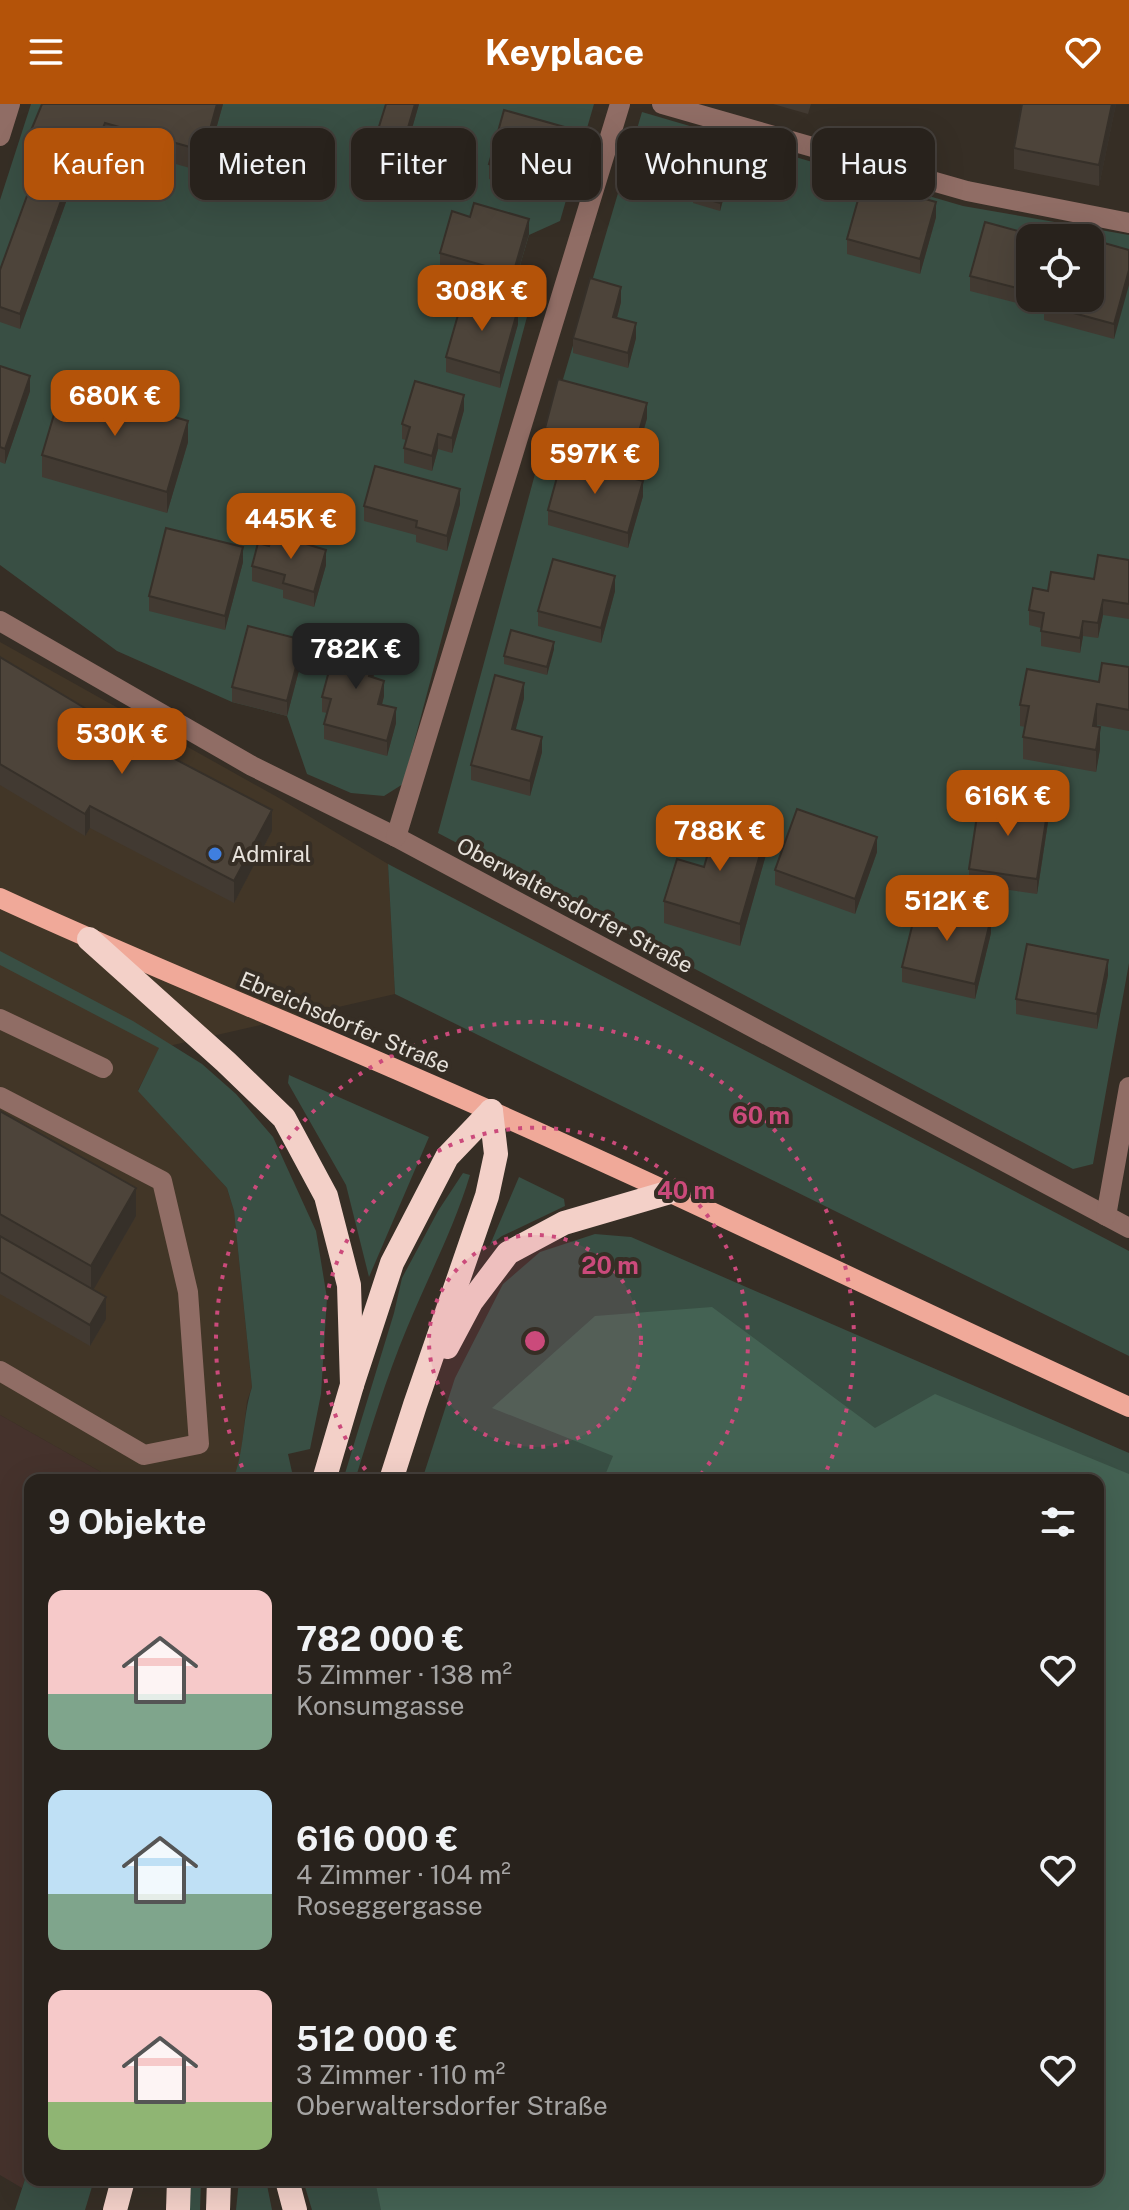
<!DOCTYPE html>
<html lang="de">
<head>
<meta charset="utf-8">
<style>
  :root { --surface:#28221c; --page:#342f29; --text:#f1f3f6; --muted:#a5a4a3; --line:#443f3b; --accent:#b45309 }
  body { margin:0; font-family:"Public Sans",sans-serif; background:var(--page); color:var(--text); height:100vh; display:flex; flex-direction:column; font-size:30px; white-space:nowrap }
  * { box-sizing:border-box; margin:0 }
  p { font-size:26px; color:var(--muted) }
  .icon { flex:none; width:44px; height:44px; fill:none; stroke:currentColor; stroke-width:2; stroke-linecap:round; stroke-linejoin:round }
  .map { position:relative; flex:1; overflow:hidden }
  .panel { position:absolute; left:24px; top:1370px; width:1080px; height:712px; display:flex; flex-direction:column; background:var(--surface); border-radius:16px; box-shadow:0 8px 32px #0002,0 0 0 2px var(--line) }
  .panel>* { flex:none }
  .hud { position:absolute; left:24px; top:24px; width:1082px; height:72px; display:flex; gap:16px }
  .fabs { position:absolute; left:1016px; top:120px; display:grid; gap:16px }
  .fabs a { display:grid; place-items:center; width:88px; height:88px; border-radius:16px; background:var(--surface); box-shadow:0 8px 32px #0002,0 0 0 2px var(--line); font-size:40px }
  .price { position:absolute; translate:-50% -68px; padding:0 18px; border-radius:16px; background:var(--accent); color:#fff; font-size:26px; line-height:52px; filter:drop-shadow(0 2px 4px #0008) }
  .price::after { content:''; position:absolute; left:50%; top:48px; width:24px; height:18px; margin-left:-12px; background:inherit; clip-path:polygon(0 0,100% 0,50% 100%) }
  .price.selected { background:#222; color:#fff }
  ul { padding:0; list-style:none }
  li { display:flex; align-items:center; gap:24px; height:200px; padding:0 24px }
  li span { display:grid; place-items:center; flex:none; width:224px; height:160px; border-radius:16px; color:#555 }
  li>.icon { margin-inline-start:auto }
  span .icon { width:96px; height:96px; fill:#fffc; stroke-width:1 }
  li b { font-size:34px }
  h2 { display:flex; justify-content:space-between; align-items:center; height:96px; padding:0 24px; font-size:34px }
  .chip { padding:0 28px; border-radius:16px; background:var(--surface); box-shadow:0 8px 32px #0002,0 0 0 2px var(--line); font-size:28px; line-height:72px }
  .chip.selected { background:var(--accent); color:#fff }
  header { display:flex; justify-content:space-between; align-items:center; height:104px; padding:0 24px; background:var(--accent); color:#fff; font-size:36px; font-weight:700 }
  .map>svg:first-child { display:block }
  .built { fill:#423627 }
  .industrial { fill:#45322c }
  .green { fill:#394f44; fill-rule:evenodd }
  .forest { fill:#446253 }
  .lines { fill:none; stroke-linecap:round; stroke-linejoin:round }
  .minor { stroke:#906d65; stroke-width:20 }
  .major { stroke:#f0a999; stroke-width:20 }
  .highway { stroke:#f3d0c8; stroke-width:24 }
  .wall { fill:#423a32 }
  .shaded-wall { fill:#363029 }
  .building { fill:#4d443a; stroke:#363029; stroke-width:2 }
  .ring { fill:none; stroke:#cb4a7b; stroke-width:4; stroke-dasharray:4 8 }
  .shop-dot { fill:#3f7fe0; stroke:#362e25; stroke-width:3 }
  .labels { text-anchor:middle; dominant-baseline:central; stroke-width:8; stroke-linejoin:round; paint-order:stroke }
  .poi-label { font-size:22px; fill:#e7e2db; stroke:#362e25; text-anchor:start }
  .street-label { font-size:22px; fill:#e7e2db; stroke:#362e25 }
  .centre { fill:#cb4a7b; stroke:#362e25; stroke-width:4 }
  .ring-label { font-size:24px; text-anchor:middle; font-weight:bold; fill:#cb4a7b; stroke:#362e25; stroke-width:8; stroke-linejoin:round; paint-order:stroke }
</style>
</head>
<body>
<header><svg class="icon" aria-label="menu" viewBox="0 0 24 24"><path d="M4 6h16M4 12h16M4 18h16"/></svg>Keyplace<svg class="icon" aria-label="heart" viewBox="0 0 24 24"><path d="M12 20l-8-8c-3-5 5-10 8-4 3-6 11-1 8 4z"/></svg></header>
<div class="map">
<svg width="1129" height="2106" viewBox="0 0 1129 2106">
  <rect width="100%" height="100%" fill="#362e25"/>
  <path class="built" d="M0,538L279,694L388,760L395,890L160,944L138,986L227,1084L234,1107L252,1283L247,1297L240,1358L233,1376H115L0,1311Z"/>
  <path class="industrial" d="M0,1311L115,1376H30V2060L22,2084L0,2071Z"/>
  <g class="green">
    <path d="M31,0H594L560,117L529,131L513,185L528,209L403,680L384,692L351,689L307,670L287,612L232,598L117,547L0,461V96Z"/>
    <path d="M642,8L963,102L1129,131V859L1093,1060L1073,1065L438,729L535,370ZM1030,134H1090V194H1030Z"/>
    <path d="M388,760L1129,1147V1252L395,890Z"/>
    <path d="M0,847L133,917L202,960L236,990L273,1033L316,1127L327,1194L321,1290L310,1345L288,1350L292,1368L290,1376H233C245,1346 242,1314 252,1283L234,1107L227,1084L138,987L159,944L0,861Z"/>
    <path d="M289,971L429,1033L369,1173L346,1081L288,979Z"/>
    <path d="M463,1069L470,1071C454,1124 428,1173 407,1224C386,1274 371,1325 355,1376H343L394,1209L402,1174L438,1107Z"/>
    <path d="M519,1073L564,1095L565,1102L502,1132L490,1141Z"/>
    <path d="M595,1130L631,1133L1129,1349V2106H312L303,2076H1098V1376H422L455,1274L503,1180L540,1148Z"/>
    <path d="M30,2060V2076H94L85,2106H15Z"/>
    <path d="M188,2076H201L200,2106H188Z"/>
    <path d="M239,2076H266L272,2106H236Z"/>
  </g>
  <path class="forest" d="M712,1203L875,1324L935,1290L1129,1370V2106H381L375,2076H1098V1376H603L613,1352L492,1304L595,1212Z"/>
  <g class="lines">
    <g class="minor">
      <path d="M662,0L967,87L1129,119"/>
      <path d="M0,32L10,0"/>
      <path d="M0,517L252,662L396,733L1129,1124"/>
      <path d="M396,733L620,0"/>
      <path d="M0,915L103,964"/>
      <path d="M0,993L162,1077L188,1188L199,1340L144,1351L0,1267"/>
      <path d="M1106,1112L1129,983"/>
    </g>
    <path class="major" d="M0,794C143,860 290,918 434,982C668,1084 897,1197 1129,1303"/>
    <g class="highway">
      <path d="M89,835L226,958L284,1014L326,1092L349,1181L352,1281"/>
      <path d="M447,1243L471,1198L508,1149L564,1119L670,1088"/>
      <path d="M324,1376L352,1281L392,1159L447,1053L491,1007"/>
      <path d="M391,1376L415,1301L487,1092L496,1050L491,1007"/>
      <path d="M287,2076L295,2106"/>
      <path d="M115,2106L123,2076"/>
      <path d="M178,2106L179,2076"/>
      <path d="M218,2106L219,2076"/>
    </g>
  </g>
  <g class="wall">
    <path d="M42,0H223L204,68L105,40L88,82L74,76L20,225L0,218V166L38,62L27,58V36Z"/>
    <path d="M419,0L404,52L377,44V29Z"/>
    <path d="M773,0H811L808,10Z"/>
    <path d="M1116,0L1099,82L1014,65V44Z"/>
    <path d="M568,39L553,93L489,75V60Z"/>
    <path d="M733,59L720,107L693,99V91Z"/>
    <path d="M936,113L920,170L847,150V135Z"/>
    <path d="M529,130L513,185L440,164V149Z"/>
    <path d="M1040,133L1025,201L970,187V172Z"/>
    <path d="M1129,146L1114,235L1044,216V201Z"/>
    <path d="M621,198L617,214L636,234L628,264L573,249V234Z"/>
    <path d="M518,220L500,284L446,268V253Z"/>
    <path d="M0,262L30,287L5,360L0,358Z"/>
    <path d="M464,306L452,349L438,345L432,367L404,359V344L406,336L402,335V320Z"/>
    <path d="M647,314L633,364L545,339V324Z"/>
    <path d="M188,338L167,409L42,373V351Z"/>
    <path d="M643,392L628,444L548,421V406Z"/>
    <path d="M460,400L447,447L416,438V431L364,417V402Z"/>
    <path d="M1129,456V515L1103,511L1098,534L1083,532L1080,549L1041,542V524L1029,521V506L1048,487L1094,475Z"/>
    <path d="M243,458L225,526L149,507V492Z"/>
    <path d="M326,461L314,503L283,494V486L252,477V462Z"/>
    <path d="M615,487L601,539L538,522V507Z"/>
    <path d="M554,545L547,571L504,560V552Z"/>
    <path d="M303,551L287,612L232,598V583Z"/>
    <path d="M0,553L272,727L234,799L90,724L85,732L0,681Z"/>
    <path d="M378,556L373,574L384,592L382,601L396,619L387,652L324,635V620L327,609L322,608V593Z"/>
    <path d="M1129,563V627L1097,621L1100,645L1096,668L1023,655V633L1025,623L1020,622V601L1099,578Z"/>
    <path d="M524,594L515,626L542,648L530,692L471,676V661Z"/>
    <path d="M1048,718L1037,790L969,780V765Z"/>
    <path d="M767,747L740,842L664,819V797L704,763Z"/>
    <path d="M877,748L855,810L775,781V766Z"/>
    <path d="M991,829L975,895L902,878V863Z"/>
    <path d="M1108,871L1097,925L1016,910V895Z"/>
    <path d="M0,1007L136,1112L93,1186L106,1215L90,1242L0,1190Z"/>
  </g>
  <g class="shaded-wall">
    <path d="M217,0H223L204,68V47Z"/>
    <path d="M415,0H419L404,52V37Z"/>
    <path d="M1112,0H1116L1099,82V61Z"/>
    <path d="M105,19V40L88,82V60Z"/>
    <path d="M568,24V39L553,93V78Z"/>
    <path d="M733,52V59L720,107V99Z"/>
    <path d="M74,61V76L20,225V210Z"/>
    <path d="M936,98V113L920,170V155Z"/>
    <path d="M529,115V130L513,185V170Z"/>
    <path d="M1129,166V181L1114,235V220Z"/>
    <path d="M1030,168V183L1025,201V186Z"/>
    <path d="M621,183V198L613,228V213Z"/>
    <path d="M518,205V220L500,284V269Z"/>
    <path d="M636,219V234L628,264V249Z"/>
    <path d="M30,272V287L5,360V345Z"/>
    <path d="M464,291V306L452,349V334Z"/>
    <path d="M647,299V314L633,364V349Z"/>
    <path d="M188,317V338L167,409V388Z"/>
    <path d="M438,330V345L432,367V352Z"/>
    <path d="M643,377V392L628,444V429Z"/>
    <path d="M460,385V400L447,447V432Z"/>
    <path d="M243,443V458L225,526V512Z"/>
    <path d="M326,446V461L314,503V488Z"/>
    <path d="M615,472V487L601,539V524Z"/>
    <path d="M1103,496V511L1098,534V519Z"/>
    <path d="M1083,517V532L1080,549V534Z"/>
    <path d="M303,536V551L287,612V597Z"/>
    <path d="M554,538V545L547,571V563Z"/>
    <path d="M378,541V556L369,588V572Z"/>
    <path d="M384,577V592L378,615V600Z"/>
    <path d="M524,579V594L512,640V625Z"/>
    <path d="M1097,600V621L1093,644V622Z"/>
    <path d="M396,604V619L387,652V637Z"/>
    <path d="M1100,623V645L1096,668V646Z"/>
    <path d="M542,633V648L530,692V677Z"/>
    <path d="M90,702V724L85,732V710Z"/>
    <path d="M1048,703V718L1037,790V775Z"/>
    <path d="M272,706V727L234,799V777Z"/>
    <path d="M767,726V747L740,842V820Z"/>
    <path d="M877,733V748L855,810V795Z"/>
    <path d="M991,814V829L975,895V880Z"/>
    <path d="M1108,856V871L1097,925V910Z"/>
    <path d="M136,1084V1112L91,1190V1162Z"/>
    <path d="M106,1193V1215L90,1242V1221Z"/>
  </g>
  <g class="building">
    <path d="M42,0H217L204,47L105,19L88,60L27,36Z"/>
    <path d="M386,0H415L404,37L377,29Z"/>
    <path d="M1022,0H1112L1099,61L1014,44Z"/>
    <path d="M504,6L568,24L553,78L489,60Z"/>
    <path d="M706,44L733,52L720,99L693,91Z"/>
    <path d="M43,48L74,61L20,210L0,203V166Z"/>
    <path d="M863,78L936,98L920,155L847,135Z"/>
    <path d="M474,99L529,115L513,170L440,149L452,107L470,113Z"/>
    <path d="M985,118L1040,133L1039,134H1030V168L1025,186L970,172Z"/>
    <path d="M1064,128L1085,134H1063Z"/>
    <path d="M1090,135L1129,146V166L1114,220L1044,201L1046,194H1090Z"/>
    <path d="M590,174L621,183L613,213L636,219L628,249L573,234Z"/>
    <path d="M464,190L518,205L500,269L446,253Z"/>
    <path d="M0,262L30,272L5,345L0,343Z"/>
    <path d="M558,275L647,299L633,349L545,324Z"/>
    <path d="M415,277L464,291L452,334L438,330L432,352L404,344L410,323L402,320Z"/>
    <path d="M63,280L188,317L167,388L42,351Z"/>
    <path d="M562,355L643,377L628,429L548,406Z"/>
    <path d="M375,362L460,385L447,432L416,423L417,417L364,402Z"/>
    <path d="M166,424L243,443L225,512L149,492Z"/>
    <path d="M273,430L326,446L314,488L283,479L285,471L252,462L258,439L269,442Z"/>
    <path d="M1098,451L1129,456V500L1103,496L1098,519L1083,517L1080,534L1041,527L1044,509L1029,506L1033,484L1048,487L1051,468L1094,475Z"/>
    <path d="M553,455L615,472L601,524L538,507Z"/>
    <path d="M248,522L303,536L287,597L232,583Z"/>
    <path d="M511,526L554,538L547,563L504,552Z"/>
    <path d="M339,530L378,541L369,572L384,577L378,600L396,604L387,637L324,620L331,595L322,593Z"/>
    <path d="M0,553L133,633L272,706L234,777L90,702L85,710L0,660Z"/>
    <path d="M1102,559L1129,563V606L1097,600L1093,622L1100,623L1096,646L1023,633L1029,602L1020,601L1027,565L1099,578Z"/>
    <path d="M495,571L524,579L512,625L542,633L530,677L471,661Z"/>
    <path d="M980,692L1048,703L1037,775L969,765Z"/>
    <path d="M797,705L877,733L855,795L775,766Z"/>
    <path d="M719,711L767,726L740,820L664,797L677,755L704,763Z"/>
    <path d="M918,798L991,814L975,880L902,863Z"/>
    <path d="M1027,840L1108,856L1097,910L1016,895Z"/>
    <path d="M0,1007L136,1084L91,1162L0,1110Z"/>
    <path d="M0,1132L106,1193L90,1221L0,1168Z"/>
  </g>
  <circle cx="535" cy="1237" r="106" fill="#cb4a7b" fill-opacity=".12"/>
  <g class="ring">
    <circle cx="535" cy="1237" r="106"/>
    <path d="M373 1375A213 213 0 1 1 697 1375"/>
    <path d="M247 1374A319 319 0 1 1 823 1374"/>
  </g>
  <circle class="shop-dot" cx="215" cy="750" r="8"/>
  <g class="labels">
    <g class="poi-label">
      <text x="231" y="750">Admiral</text>
    </g>
    <g class="street-label">
      <text transform="translate(575 801) rotate(28)">Oberwaltersdorfer Straße</text>
      <text transform="translate(345 918) rotate(23)">Ebreichsdorfer Straße</text>
    </g>
  </g>
  <circle cx="535" cy="1237" r="12" class="centre"/>
  <g class="ring-label">
    <text x="761" y="1020">60 m</text>
    <text x="686" y="1095">40 m</text>
    <text x="610" y="1170">20 m</text>
  </g>
</svg>
<div class="fabs">
<a><svg class="icon" aria-label="locate" viewBox="0 0 24 24"><circle cx="12" cy="12" r="6"/><path d="M12 2v4M12 18v4M2 12h4M18 12h4"/></svg></a>
</div>
<b class="price" style="left:482px;top:229px">308K €</b>
<b class="price" style="left:115px;top:334px">680K €</b>
<b class="price" style="left:595px;top:392px">597K €</b>
<b class="price" style="left:291px;top:457px">445K €</b>
<b class="price selected" style="left:356px;top:587px">782K €</b>
<b class="price" style="left:122px;top:672px">530K €</b>
<b class="price" style="left:1008px;top:734px">616K €</b>
<b class="price" style="left:720px;top:769px">788K €</b>
<b class="price" style="left:947px;top:839px">512K €</b>
<div class="hud">
<a class="chip selected">Kaufen</a>
<a class="chip">Mieten</a>
<a class="chip">Filter</a>
<a class="chip">Neu</a>
<a class="chip">Wohnung</a>
<a class="chip">Haus</a>
</div>
<section class="panel">
<h2>9 Objekte<svg class="icon" aria-label="filters" viewBox="0 0 24 24"><path d="M4 7h16M4 17h16"/><circle cx="9" cy="7" r="2"/><circle cx="15" cy="17" r="2"/></svg></h2>
<ul>
<li><span style="background:linear-gradient(#f6c9c9 65%,#7fa58c 0)"><svg class="icon" aria-label="home" viewBox="0 0 24 24"><path d="M3 11l9-7 9 7M6 9v11h12V9"/></svg></span><div><b>782 000 €</b><p>5 Zimmer · 138 m²</p><p>Konsumgasse</p></div><svg class="icon" aria-label="heart" viewBox="0 0 24 24"><path d="M12 20l-8-8c-3-5 5-10 8-4 3-6 11-1 8 4z"/></svg></li>
<li><span style="background:linear-gradient(#bfe0f5 65%,#7fa58c 0)"><svg class="icon" aria-label="home" viewBox="0 0 24 24"><path d="M3 11l9-7 9 7M6 9v11h12V9"/></svg></span><div><b>616 000 €</b><p>4 Zimmer · 104 m²</p><p>Roseggergasse</p></div><svg class="icon" aria-label="heart" viewBox="0 0 24 24"><path d="M12 20l-8-8c-3-5 5-10 8-4 3-6 11-1 8 4z"/></svg></li>
<li><span style="background:linear-gradient(#f6c9c9 70%,#8fb573 0)"><svg class="icon" aria-label="home" viewBox="0 0 24 24"><path d="M3 11l9-7 9 7M6 9v11h12V9"/></svg></span><div><b>512 000 €</b><p>3 Zimmer · 110 m²</p><p>Oberwaltersdorfer Straße</p></div><svg class="icon" aria-label="heart" viewBox="0 0 24 24"><path d="M12 20l-8-8c-3-5 5-10 8-4 3-6 11-1 8 4z"/></svg></li>
</ul>
</section>
</div>
</body>
</html>
